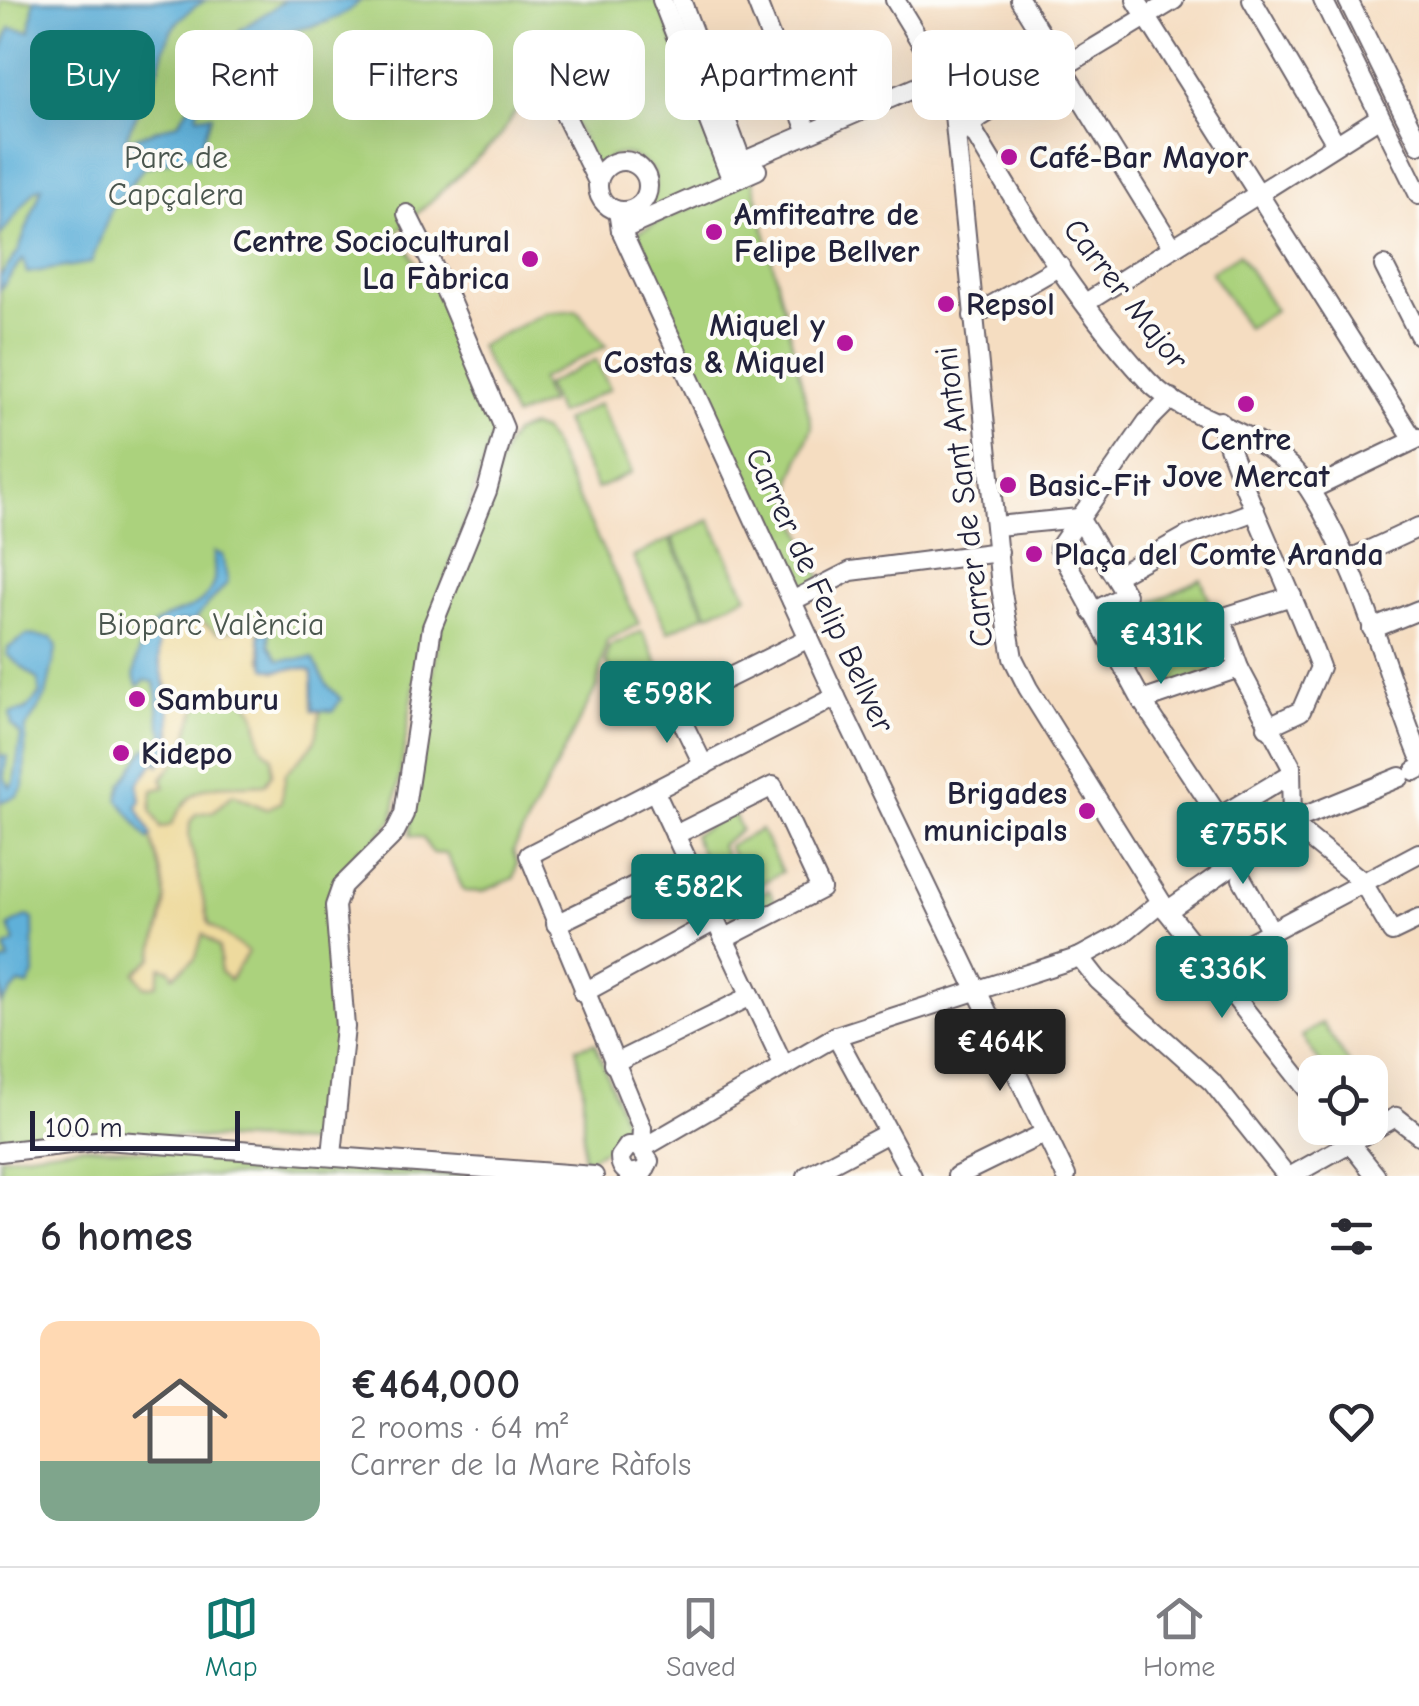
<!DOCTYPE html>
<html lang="en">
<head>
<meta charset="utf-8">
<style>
  :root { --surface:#fff; --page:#f7f7f7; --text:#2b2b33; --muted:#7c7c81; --line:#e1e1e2; --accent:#0f766e }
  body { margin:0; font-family:"Comic Neue",sans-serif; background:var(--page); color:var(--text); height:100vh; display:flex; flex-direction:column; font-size:38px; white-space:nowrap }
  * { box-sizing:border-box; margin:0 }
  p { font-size:32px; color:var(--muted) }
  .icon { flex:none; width:55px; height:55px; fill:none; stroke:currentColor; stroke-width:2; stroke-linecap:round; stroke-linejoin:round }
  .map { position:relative; height:1176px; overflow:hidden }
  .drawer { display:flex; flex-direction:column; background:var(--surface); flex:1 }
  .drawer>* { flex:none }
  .top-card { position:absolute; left:30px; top:30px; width:1360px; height:90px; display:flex; gap:20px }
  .tools { position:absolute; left:1298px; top:1055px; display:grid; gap:20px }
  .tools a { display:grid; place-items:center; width:90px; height:90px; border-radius:20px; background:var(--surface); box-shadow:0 10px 40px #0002; font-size:50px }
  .scale { position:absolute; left:30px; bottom:25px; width:210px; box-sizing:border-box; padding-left:10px; border:5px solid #22223b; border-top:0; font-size:28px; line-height:35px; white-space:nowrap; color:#22223b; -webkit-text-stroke:8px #fdfcf7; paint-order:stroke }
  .price { position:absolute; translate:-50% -85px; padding:0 22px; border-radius:10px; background:var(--accent); color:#fff; font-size:32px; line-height:65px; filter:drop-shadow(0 2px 5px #0008) }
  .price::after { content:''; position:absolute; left:50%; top:60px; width:30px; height:22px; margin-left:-15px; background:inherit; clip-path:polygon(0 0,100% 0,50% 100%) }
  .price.selected { background:#222; color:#fff }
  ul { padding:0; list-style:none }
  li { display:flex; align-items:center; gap:30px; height:250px; padding:0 40px }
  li+li { border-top:2px solid var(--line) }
  li span { display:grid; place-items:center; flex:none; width:280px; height:200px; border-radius:20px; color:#555 }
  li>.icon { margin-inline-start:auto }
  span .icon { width:120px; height:120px; fill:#fffc; stroke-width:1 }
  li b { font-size:42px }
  h2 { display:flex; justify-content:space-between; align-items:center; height:120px; padding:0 40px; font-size:42px }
  .tag { padding:0 35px; border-radius:20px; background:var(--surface); box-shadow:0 10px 40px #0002; font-size:35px; line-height:90px }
  .tag.selected { background:var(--accent); color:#fff }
  .dock { display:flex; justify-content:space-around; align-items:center; height:140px; border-top:2px solid var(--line); background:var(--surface); font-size:28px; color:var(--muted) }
  .dock a { display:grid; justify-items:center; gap:5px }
  .dock .selected { color:var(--accent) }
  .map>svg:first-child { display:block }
  .green { fill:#abd27d; stroke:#667a5c; stroke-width:2.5 }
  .sand { fill:#eeda9e; stroke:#887e6c; stroke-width:2.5; fill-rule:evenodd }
  .water { fill:#5eb0d9; stroke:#40698a; stroke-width:2.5 }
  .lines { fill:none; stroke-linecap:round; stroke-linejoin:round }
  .minor-casing { stroke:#6c636a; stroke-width:22 }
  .minor { stroke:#fff; stroke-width:18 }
  .poi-dot { fill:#b5179e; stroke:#fdfcf7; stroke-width:4 }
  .labels { text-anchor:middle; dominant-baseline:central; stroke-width:8; stroke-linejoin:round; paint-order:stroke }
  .park-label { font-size:32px; fill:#4b574f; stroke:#fdfcf7 }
  .poi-label { font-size:32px; font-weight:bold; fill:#22223b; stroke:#fdfcf7; text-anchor:start }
  .street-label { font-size:32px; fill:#22223b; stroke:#fdfcf7 }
</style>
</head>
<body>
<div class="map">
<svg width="1419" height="1176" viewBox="0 0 1419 1176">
  <rect width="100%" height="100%" fill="#fdfcf7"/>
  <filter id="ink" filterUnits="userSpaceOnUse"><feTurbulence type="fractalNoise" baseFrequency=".01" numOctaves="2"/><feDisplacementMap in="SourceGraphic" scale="20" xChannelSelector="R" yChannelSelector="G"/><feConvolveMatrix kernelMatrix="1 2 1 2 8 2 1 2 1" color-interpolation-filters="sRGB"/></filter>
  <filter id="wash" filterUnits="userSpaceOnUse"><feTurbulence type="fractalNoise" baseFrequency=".0048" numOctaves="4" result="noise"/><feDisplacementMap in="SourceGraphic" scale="40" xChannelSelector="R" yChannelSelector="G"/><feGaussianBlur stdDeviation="2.25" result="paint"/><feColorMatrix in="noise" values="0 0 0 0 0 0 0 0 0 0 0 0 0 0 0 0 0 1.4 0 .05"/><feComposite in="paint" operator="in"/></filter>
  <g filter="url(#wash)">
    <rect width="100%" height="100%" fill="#f5ddc1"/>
    <g class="green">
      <path d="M0,0H658L727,180L644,216L656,188L653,171C635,152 615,147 596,169L540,52L534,82L499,138L394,235L399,247L406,244L422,278L432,274L497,422L417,668L393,819L330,893L327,913L339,1030L327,1144L84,1132L0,1143Z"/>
      <path d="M752,177L812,427L792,478L793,511L822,580L796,593L629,236Z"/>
      <path d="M1239,254L1275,310L1247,328L1211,272Z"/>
      <path d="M577,310L606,346L540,379L549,403L514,417L479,346L545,313Z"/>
      <path d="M596,360L610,389L559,414L545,385Z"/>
      <path d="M599,404L632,472L597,489L564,421Z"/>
      <path d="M531,427L543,431L550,441L639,624L607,640L597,686L513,851L517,863L514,878L482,892L464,891L446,854L432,853L423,838L410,835L411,819L440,627L506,446L514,433Z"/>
      <path d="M710,520L747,596L708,614L672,538Z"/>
      <path d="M670,539L706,614L668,632L633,557Z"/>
      <path d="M1201,579L1235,663L1175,684L1141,608Z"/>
      <path d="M642,631L662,672L623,693L606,662L609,646Z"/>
      <path d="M733,812L741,830L721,845L731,868L713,877L693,835Z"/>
      <path d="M761,830L782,872L750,889L728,846Z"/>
      <path d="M734,874L747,898L769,890L778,907L737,925L716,883Z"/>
      <path d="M1322,1023L1351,1066L1341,1072H1326L1302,1036Z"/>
      <path d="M595,1043L630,1136L583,1161V1089L576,1048Z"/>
      <path d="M81,1146L492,1176H0V1157Z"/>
    </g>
    <path class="sand" d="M196,618L218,633L258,625L262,660L275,672L302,666L313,671V710L320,712C316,754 310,745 286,773L281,802L266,809L233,794L214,811L196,814L190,822L189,837L209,924L248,952L230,980L220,972L219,948L203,934L195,959L173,976L171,970L161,967L157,985L145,987L135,973L153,958C155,939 163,923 165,904C167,886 148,822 137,807L141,800L138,784L172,740L167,686L156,656L158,633ZM220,693C278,701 244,741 272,756V774L265,784C217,788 196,775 171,825L161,828L151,810L153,790L165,787L162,778C168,770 177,762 181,753C194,728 187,701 220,693Z"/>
    <g class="water">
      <path d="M34,0H206C160,26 170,43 153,84C145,103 131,122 125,141L178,123L240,30L286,0H361C322,40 270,21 239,52C224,67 215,87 205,105L197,109L198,116L212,115L198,154L144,167L111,210L91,263L27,273L23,259L0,290V277L18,252L42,187L35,190L0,236V54L10,28L30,31Z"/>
      <path d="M214,552L222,555L228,582L193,621L178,622L158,633C155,678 187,722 159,765L156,760L138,784L141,800L137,806L152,836L148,839L118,799L122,784L146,748L156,749L165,734C153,717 162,698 154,682L145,680L138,686C132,675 135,675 136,664C145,597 199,626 213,584C216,576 213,562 214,552Z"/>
      <path d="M269,630V645L279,660L313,658L327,685L341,699L333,711L313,710L312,671C296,663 282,675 266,668L259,634Z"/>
      <path d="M27,635L52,638L57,646L46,696L26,728L24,786L17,796L0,802V755L7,756L4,777L10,787L14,782L21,735L12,725L10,713L25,710L40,694L38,680L7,655L8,648Z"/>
      <path d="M28,916L33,919L34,975L28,986L19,984L2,1003L0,963L9,960L5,948L15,942L9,926Z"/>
    </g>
  </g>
  <g filter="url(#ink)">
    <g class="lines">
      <defs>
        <g id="minor">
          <path d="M662,0L732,181"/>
          <path d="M681,0L742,162L942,76"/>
          <path d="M756,0L808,133"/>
          <path d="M895,0C974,127 1045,269 1147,380C1189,425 1268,426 1309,489C1360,568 1384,668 1419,755"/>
          <path d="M1020,0L1173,248"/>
          <path d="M1136,0L1414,440"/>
          <path d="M1252,0L1336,144"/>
          <path d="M1323,0L1419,195"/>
          <path d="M1348,0L1419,144"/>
          <path d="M540,64L598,182"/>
          <path d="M952,94L1001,587L1013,658L1028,688L1167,911L1315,1099"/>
          <path d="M963,132L980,117L1174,0"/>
          <circle cx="623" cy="186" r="25"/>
          <path d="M618,211L621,230L836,697L1066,1176"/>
          <path d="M621,230L757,170"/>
          <path d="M1384,266L1419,335"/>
          <path d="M1087,302L1380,117"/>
          <path d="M973,316L1060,266"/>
          <path d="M1171,398L1147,422L1059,548L1142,701L1219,817L1291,774"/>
          <path d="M1220,421C1248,505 1289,583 1320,667L1301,711L1267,727"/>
          <path d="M1310,490L1419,438"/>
          <path d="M1079,518L1126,595L1092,612"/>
          <path d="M997,526L1079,518"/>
          <path d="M1344,562L1419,527"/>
          <path d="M1116,576L1187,536L1255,511"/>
          <path d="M792,601L851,571L999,552"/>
          <path d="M1372,629L1419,610"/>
          <path d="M1142,701L1239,668"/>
          <path d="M704,766L674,705L809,638"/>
          <path d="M1415,771L1419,769"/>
          <path d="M655,792L784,1066"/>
          <path d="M1295,820L1400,777"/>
          <path d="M1292,824L1291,766L1239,668L1221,618L1292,596"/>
          <path d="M1292,824L1362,881L1392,932L1419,919"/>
          <path d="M1199,829L1219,817"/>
          <path d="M675,835L773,786L821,889L724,939"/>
          <path d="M1242,879L1271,931"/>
          <path d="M1167,911L1292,824"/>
          <path d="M556,924L687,860"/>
          <path d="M1232,952L1419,853"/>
          <path d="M1080,957L1098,980L1212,1082L1287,1176"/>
          <path d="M583,993L715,921"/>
          <path d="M836,1036L912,1176"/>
          <path d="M613,1064L751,996"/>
          <path d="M1338,1128L1376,1176"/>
          <path d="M641,1147L642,1128L529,855L836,697"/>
          <path d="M643,1148L836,1036L1080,957L1122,934L1161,902"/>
          <path d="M0,1152L105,1140L594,1176"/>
          <path d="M332,1155L345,1027L335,906L342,886L394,834L404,814L432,627L487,491L504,428L449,298L407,214"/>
          <path d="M630,1174L644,1171L649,1161L638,1146H628L620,1157C620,1168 625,1171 633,1176"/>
          <path d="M807,1176L888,1133"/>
          <path d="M957,1176L1045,1133"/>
          <path d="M1291,1176L1396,1117L1419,1135"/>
        </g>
      </defs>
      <use href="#minor" class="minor-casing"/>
      <use href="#minor" class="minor"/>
    </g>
  </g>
  <g class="poi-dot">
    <circle cx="1009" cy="157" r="10"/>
    <circle cx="714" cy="232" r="10"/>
    <circle cx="530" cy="259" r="10"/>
    <circle cx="946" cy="304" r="10"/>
    <circle cx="845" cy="343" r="10"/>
    <circle cx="1246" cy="404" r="10"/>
    <circle cx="1008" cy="485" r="10"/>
    <circle cx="1034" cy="554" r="10"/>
    <circle cx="137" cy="699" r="10"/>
    <circle cx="121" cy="753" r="10"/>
    <circle cx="1087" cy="811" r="10"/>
  </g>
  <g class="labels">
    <g class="park-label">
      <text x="176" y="157">Parc de<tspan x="176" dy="37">Capçalera</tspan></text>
      <text x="211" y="624">Bioparc València</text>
    </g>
    <g class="poi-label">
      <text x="1029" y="157">Café-Bar Mayor</text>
      <text x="734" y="214">Amfiteatre de<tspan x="734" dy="37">Felipe Bellver</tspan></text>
      <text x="510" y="241" text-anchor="end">Centre Sociocultural<tspan x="510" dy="37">La Fàbrica</tspan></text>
      <text x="966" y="304">Repsol</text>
      <text x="825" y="325" text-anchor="end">Miquel y<tspan x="825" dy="37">Costas &amp; Miquel</tspan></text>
      <text x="1246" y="439" text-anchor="middle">Centre<tspan x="1246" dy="37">Jove Mercat</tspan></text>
      <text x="1028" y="485">Basic-Fit</text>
      <text x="1054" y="554">Plaça del Comte Aranda</text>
      <text x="157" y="699">Samburu</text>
      <text x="141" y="753">Kidepo</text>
      <text x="1067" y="793" text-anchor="end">Brigades<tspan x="1067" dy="37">municipals</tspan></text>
    </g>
    <g class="street-label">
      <text transform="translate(1126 294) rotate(52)">Carrer Major</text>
      <text transform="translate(964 497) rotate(-97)">Carrer de Sant Antoni</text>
      <text transform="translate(820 590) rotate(65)">Carrer de Felip Bellver</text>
    </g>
  </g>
</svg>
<div class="tools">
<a><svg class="icon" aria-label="locate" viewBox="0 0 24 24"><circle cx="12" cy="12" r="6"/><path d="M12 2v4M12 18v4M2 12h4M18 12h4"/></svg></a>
</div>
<div class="scale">100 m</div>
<b class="price" style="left:1161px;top:687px">€431K</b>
<b class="price" style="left:667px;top:746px">€598K</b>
<b class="price" style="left:1243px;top:887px">€755K</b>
<b class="price" style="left:698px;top:939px">€582K</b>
<b class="price" style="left:1222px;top:1021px">€336K</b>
<b class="price selected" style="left:1000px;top:1094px">€464K</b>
<div class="top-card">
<a class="tag selected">Buy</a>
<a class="tag">Rent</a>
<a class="tag">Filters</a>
<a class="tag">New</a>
<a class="tag">Apartment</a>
<a class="tag">House</a>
</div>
</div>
<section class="drawer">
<h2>6 homes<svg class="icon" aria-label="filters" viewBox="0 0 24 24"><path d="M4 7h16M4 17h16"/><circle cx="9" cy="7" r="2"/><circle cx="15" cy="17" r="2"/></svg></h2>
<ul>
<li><span style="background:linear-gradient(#ffd9b3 70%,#7fa58c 0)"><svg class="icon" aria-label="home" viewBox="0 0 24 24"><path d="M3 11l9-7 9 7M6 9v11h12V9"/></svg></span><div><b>€464,000</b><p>2 rooms · 64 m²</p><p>Carrer de la Mare Ràfols</p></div><svg class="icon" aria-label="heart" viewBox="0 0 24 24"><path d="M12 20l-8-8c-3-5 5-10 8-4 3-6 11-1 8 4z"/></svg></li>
</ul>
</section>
<nav class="dock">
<a class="selected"><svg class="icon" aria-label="map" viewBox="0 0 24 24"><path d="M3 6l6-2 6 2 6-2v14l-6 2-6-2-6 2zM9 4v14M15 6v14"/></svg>Map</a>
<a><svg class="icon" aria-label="saved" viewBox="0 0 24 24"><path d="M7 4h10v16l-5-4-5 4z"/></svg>Saved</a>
<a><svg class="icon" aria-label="home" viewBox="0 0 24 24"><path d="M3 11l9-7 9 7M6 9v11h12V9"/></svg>Home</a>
</nav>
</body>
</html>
